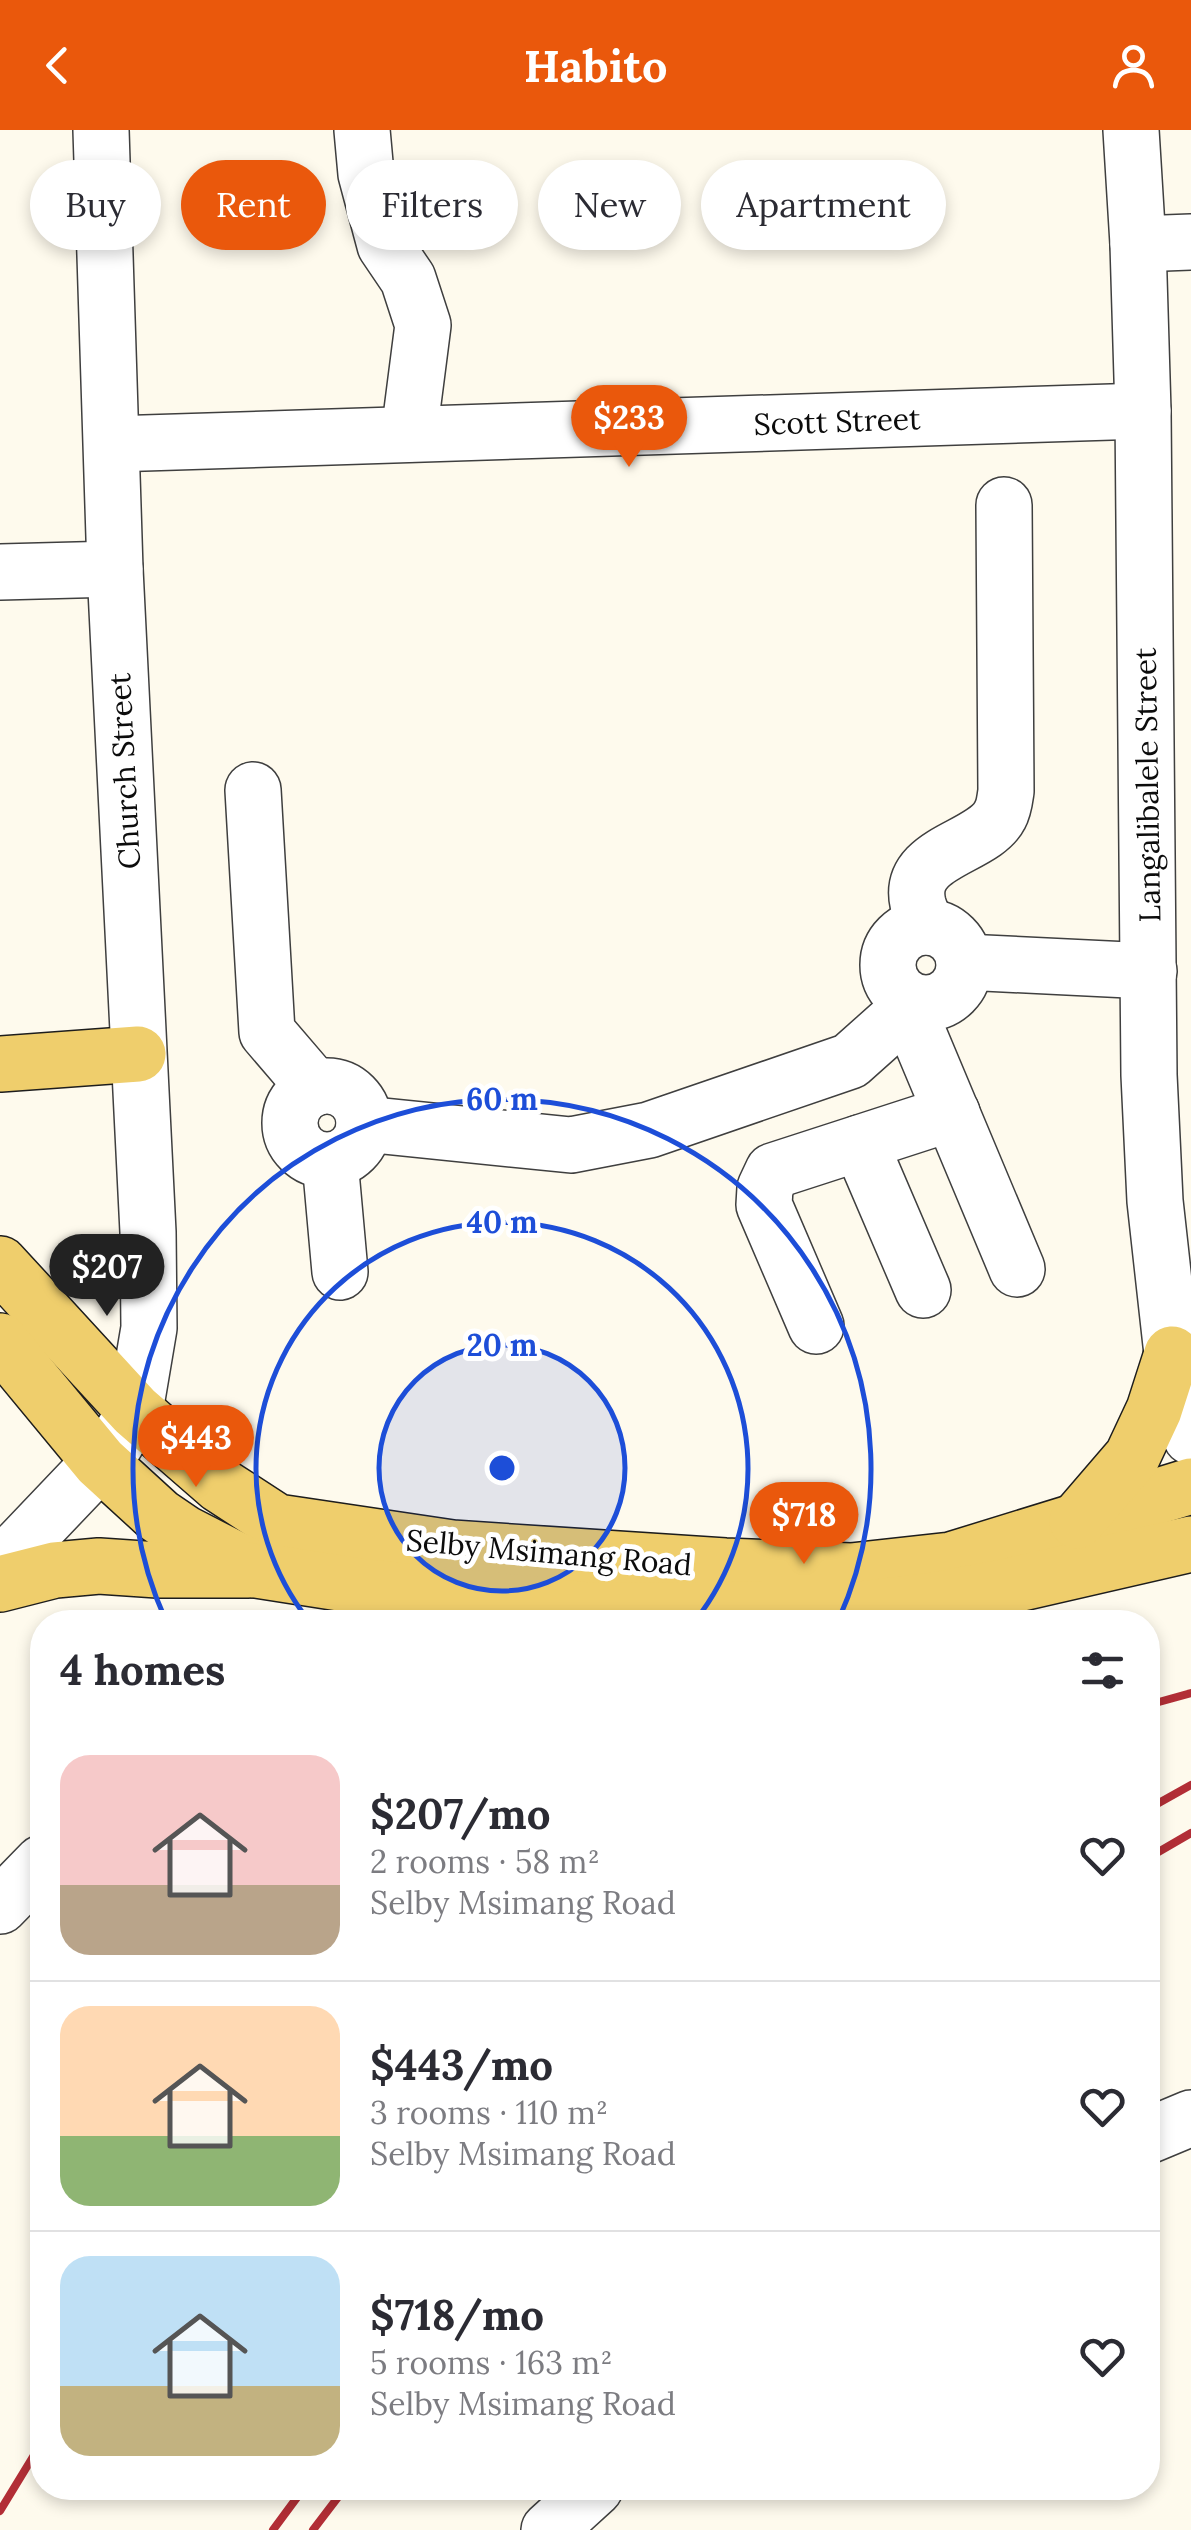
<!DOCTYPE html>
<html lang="en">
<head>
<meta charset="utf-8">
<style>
  :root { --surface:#fff; --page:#f2f2f3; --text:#2b2b33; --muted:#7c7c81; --line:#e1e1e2; --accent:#ea580c }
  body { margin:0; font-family:Lora,serif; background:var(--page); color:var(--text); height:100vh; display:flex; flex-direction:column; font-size:38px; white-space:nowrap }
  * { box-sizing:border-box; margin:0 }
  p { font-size:32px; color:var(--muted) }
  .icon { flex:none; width:55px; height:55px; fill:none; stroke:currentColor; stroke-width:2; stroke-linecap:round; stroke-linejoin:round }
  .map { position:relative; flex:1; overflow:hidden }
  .sheet { position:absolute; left:30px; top:1480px; width:1130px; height:890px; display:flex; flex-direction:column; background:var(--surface); border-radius:40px; box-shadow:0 5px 15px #0003 }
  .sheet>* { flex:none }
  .banner { position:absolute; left:30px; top:30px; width:1132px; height:90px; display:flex; gap:20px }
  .price { position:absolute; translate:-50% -85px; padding:0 22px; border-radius:35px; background:var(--accent); color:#fff; font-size:32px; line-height:65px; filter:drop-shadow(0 2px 5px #0008) }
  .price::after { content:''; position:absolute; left:50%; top:60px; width:30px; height:22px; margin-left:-15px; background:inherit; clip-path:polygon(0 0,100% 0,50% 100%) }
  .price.current { background:#222; color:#fff }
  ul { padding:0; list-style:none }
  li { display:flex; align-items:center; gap:30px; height:250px; padding:0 30px }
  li+li { border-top:2px solid var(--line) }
  li span { display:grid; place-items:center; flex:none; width:280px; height:200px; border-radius:30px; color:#555 }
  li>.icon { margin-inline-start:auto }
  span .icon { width:120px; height:120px; fill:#fffc; stroke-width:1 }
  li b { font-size:42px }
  h2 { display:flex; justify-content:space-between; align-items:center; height:120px; padding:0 30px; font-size:42px }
  .chip { padding:0 35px; border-radius:45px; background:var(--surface); box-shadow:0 5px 15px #0003; font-size:35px; line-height:90px }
  .chip.current { background:var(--accent); color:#fff }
  header { display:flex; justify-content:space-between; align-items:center; height:130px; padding:0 30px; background:var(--accent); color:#fff; font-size:45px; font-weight:700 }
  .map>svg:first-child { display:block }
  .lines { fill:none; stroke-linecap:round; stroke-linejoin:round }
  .minor-casing { stroke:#3f3f3f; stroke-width:58 }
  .major-casing { stroke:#1d1d1d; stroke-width:58 }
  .minor { stroke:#fff; stroke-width:55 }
  .major { stroke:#efce6c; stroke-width:55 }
  .rail { stroke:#b22e36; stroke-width:8 }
  .ring { fill:none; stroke:#1d4ed8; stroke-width:5 }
  .labels { text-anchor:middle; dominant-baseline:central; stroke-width:10; stroke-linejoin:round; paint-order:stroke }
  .street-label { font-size:30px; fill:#0c0c0c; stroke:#fff }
  .centre { fill:#1d4ed8; stroke:#fff; stroke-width:5 }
  .ring-label { font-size:30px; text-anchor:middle; font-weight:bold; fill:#1d4ed8; stroke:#fff; stroke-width:10; stroke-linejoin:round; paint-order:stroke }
</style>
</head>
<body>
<header><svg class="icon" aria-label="back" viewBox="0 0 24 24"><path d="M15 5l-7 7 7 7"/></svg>Habito<svg class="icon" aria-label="person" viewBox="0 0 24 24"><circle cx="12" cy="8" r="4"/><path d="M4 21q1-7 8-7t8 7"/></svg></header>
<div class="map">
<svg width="1191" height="2400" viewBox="0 0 1191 2400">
  <rect width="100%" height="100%" fill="#fefaed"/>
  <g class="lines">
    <defs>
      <g id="minor">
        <path d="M362,0L366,44L385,115L408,149L423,195L409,304"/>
        <path d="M1131,0L1138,114L1143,281L1149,945L1155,1071L1172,1224L1191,1307"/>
        <path d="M1138,114L1191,112"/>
        <path d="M112,314L1143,281"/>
        <path d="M0,442L115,439"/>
        <path d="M253,660L267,902L315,958"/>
        <path d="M927,797C924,790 920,782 918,774C906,721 983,719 1000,685C1004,678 1005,668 1006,661L1004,375"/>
        <circle cx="926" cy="835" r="38"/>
        <path d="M964,832L1149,841"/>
        <path d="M908,879L1017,1139"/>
        <circle cx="327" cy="993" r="37"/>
        <path d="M364,994L571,1015L649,1000L850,931L915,873"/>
        <path d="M860,1013L923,1160"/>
        <path d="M330,1031L340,1142"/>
        <path d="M816,1196L764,1075L765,1058L773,1041L952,983"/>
        <path d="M0,1437L100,1332L116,1313L135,1281L149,1198L148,1102L115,439L101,0"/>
        <path d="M0,1776L42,1733"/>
        <path d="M1148,2006L1191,1988"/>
        <path d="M549,2400L595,2358"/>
      </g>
      <g id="major">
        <path d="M0,934L138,924"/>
        <path d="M0,1134L135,1281L220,1355L277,1392L452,1418L725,1436L851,1441L951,1430L1191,1356"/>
        <path d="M0,1211L100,1332L159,1386L184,1403L256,1440L359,1456L590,1480L859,1479L933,1470L1008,1456L1191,1414"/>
        <path d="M1077,1391L1132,1327L1154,1280L1172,1224"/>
        <path d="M0,1454L55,1440L99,1436L158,1440H248"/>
      </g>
    </defs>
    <use href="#minor" class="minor-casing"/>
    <use href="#major" class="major-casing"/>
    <use href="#minor" class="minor"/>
    <use href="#major" class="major"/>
    <g class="rail">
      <path d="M1148,1575L1191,1563"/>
      <path d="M1148,1679L1191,1655"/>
      <path d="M1148,1728L1191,1703"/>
      <path d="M0,2381L42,2312"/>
      <path d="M273,2400L304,2358"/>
      <path d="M313,2400L345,2358"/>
    </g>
  </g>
  <circle cx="502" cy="1338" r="123" fill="#1d4ed8" fill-opacity=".12"/>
  <g class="ring">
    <circle cx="502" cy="1338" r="123"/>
    <path d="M309 1491A246 246 0 1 1 695 1491"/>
    <path d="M166 1491A369 369 0 1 1 838 1491"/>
  </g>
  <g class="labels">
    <g class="street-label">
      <text transform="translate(837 291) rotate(-2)">Scott Street</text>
      <text transform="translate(124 641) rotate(-93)">Church Street</text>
      <text transform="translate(1147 655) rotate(-91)">Langalibalele Street</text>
      <text transform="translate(549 1422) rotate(5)">Selby Msimang Road</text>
    </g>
  </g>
  <circle cx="502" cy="1338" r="15" class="centre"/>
  <g class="ring-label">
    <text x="502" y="980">60 m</text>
    <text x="502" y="1103">40 m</text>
    <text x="502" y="1226">20 m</text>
  </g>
</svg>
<b class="price" style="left:629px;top:340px">$233</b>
<b class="price current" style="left:107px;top:1189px">$207</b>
<b class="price" style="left:196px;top:1360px">$443</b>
<b class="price" style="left:804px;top:1437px">$718</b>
<div class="banner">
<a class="chip">Buy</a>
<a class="chip current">Rent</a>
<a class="chip">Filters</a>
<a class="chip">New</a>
<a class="chip">Apartment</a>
</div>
<section class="sheet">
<h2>4 homes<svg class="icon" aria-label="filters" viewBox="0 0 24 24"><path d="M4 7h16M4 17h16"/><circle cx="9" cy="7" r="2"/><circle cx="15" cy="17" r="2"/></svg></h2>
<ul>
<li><span style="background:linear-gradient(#f6c9c9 65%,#b9a48a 0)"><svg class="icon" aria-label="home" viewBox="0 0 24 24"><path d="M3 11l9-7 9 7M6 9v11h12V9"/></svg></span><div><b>$207/mo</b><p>2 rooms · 58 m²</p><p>Selby Msimang Road</p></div><svg class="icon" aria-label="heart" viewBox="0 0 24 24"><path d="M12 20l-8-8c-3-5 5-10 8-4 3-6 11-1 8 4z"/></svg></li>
<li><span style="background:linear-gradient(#ffd9b3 65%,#8fb573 0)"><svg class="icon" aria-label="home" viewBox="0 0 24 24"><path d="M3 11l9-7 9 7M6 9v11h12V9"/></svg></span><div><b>$443/mo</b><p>3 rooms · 110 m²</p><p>Selby Msimang Road</p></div><svg class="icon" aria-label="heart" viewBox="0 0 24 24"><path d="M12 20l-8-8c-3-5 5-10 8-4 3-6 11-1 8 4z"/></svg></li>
<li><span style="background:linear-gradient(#bfe0f5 65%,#c2b280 0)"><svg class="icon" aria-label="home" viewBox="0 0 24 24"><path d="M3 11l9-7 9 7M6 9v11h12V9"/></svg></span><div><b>$718/mo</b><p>5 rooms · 163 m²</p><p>Selby Msimang Road</p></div><svg class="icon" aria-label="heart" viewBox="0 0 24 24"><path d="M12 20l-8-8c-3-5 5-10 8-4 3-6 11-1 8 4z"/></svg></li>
</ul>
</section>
</div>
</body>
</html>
